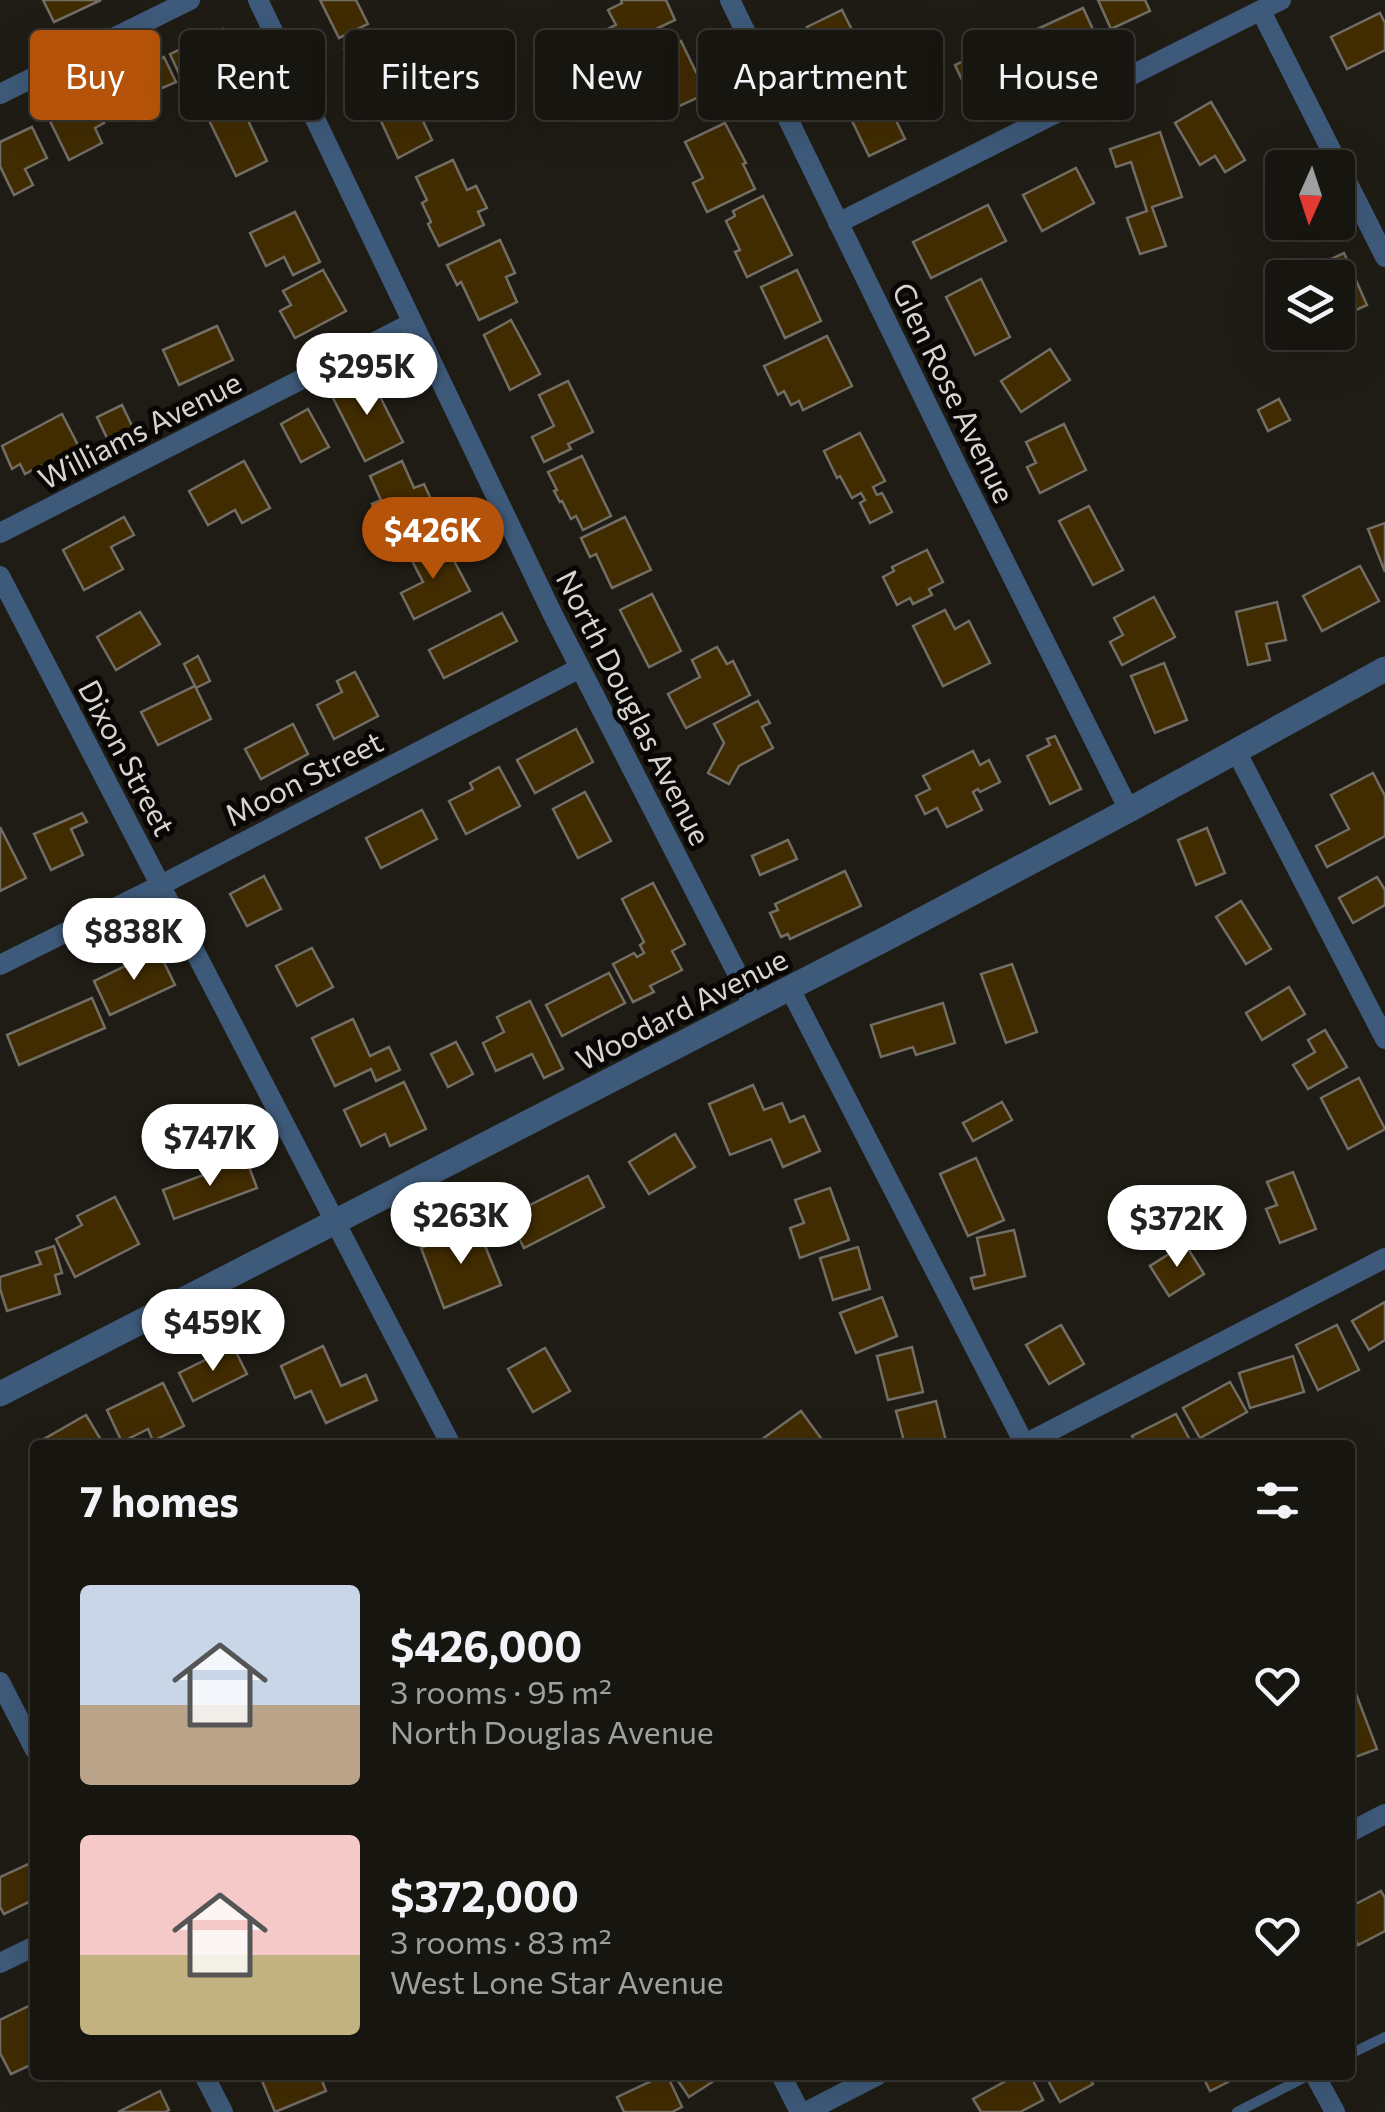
<!DOCTYPE html>
<html lang="en">
<head>
<meta charset="utf-8">
<style>
  :root { --surface:#171510; --page:#24221e; --text:#f1f3f6; --muted:#9e9f9f; --line:#363430; --accent:#b45309 }
  body { margin:0; font-family:Commissioner,sans-serif; background:var(--page); color:var(--text); height:100vh; display:flex; flex-direction:column; font-size:38px; white-space:nowrap }
  * { box-sizing:border-box; margin:0 }
  p { font-size:32px; color:var(--muted) }
  .icon { flex:none; width:55px; height:55px; fill:none; stroke:currentColor; stroke-width:2; stroke-linecap:round; stroke-linejoin:round }
  .map { position:relative; flex:1; overflow:hidden }
  .side { position:absolute; left:30px; top:1440px; width:1325px; height:640px; display:flex; flex-direction:column; background:var(--surface); border-radius:10px; box-shadow:0 10px 40px #0002,0 0 0 2px var(--line) }
  .side>* { flex:none }
  .hud { position:absolute; left:30px; top:30px; width:1325px; height:90px; display:flex; gap:20px }
  .needle { width:65px; rotate:183deg }
  .controls { position:absolute; left:1265px; top:150px; display:grid; gap:20px }
  .controls a { display:grid; place-items:center; width:90px; height:90px; border-radius:10px; background:var(--surface); box-shadow:0 10px 40px #0002,0 0 0 2px var(--line); font-size:50px }
  .price { position:absolute; translate:-50% -85px; padding:0 22px; border-radius:35px; background:#fff; color:#222; font-size:32px; line-height:65px; filter:drop-shadow(0 2px 5px #0008) }
  .price::after { content:''; position:absolute; left:50%; top:60px; width:30px; height:22px; margin-left:-15px; background:inherit; clip-path:polygon(0 0,100% 0,50% 100%) }
  .price.current { background:var(--accent); color:#fff }
  ul { padding:0; list-style:none }
  li { display:flex; align-items:center; gap:30px; height:250px; padding:0 50px }
  li span { display:grid; place-items:center; flex:none; width:280px; height:200px; border-radius:10px; color:#555 }
  li>.icon { margin-inline-start:auto }
  span .icon { width:120px; height:120px; fill:#fffc; stroke-width:1 }
  li b { font-size:42px }
  h2 { display:flex; justify-content:space-between; align-items:center; height:120px; padding:0 50px; font-size:42px }
  .pill { padding:0 35px; border-radius:10px; background:var(--surface); box-shadow:0 10px 40px #0002,0 0 0 2px var(--line); font-size:35px; line-height:90px }
  .pill.current { background:var(--accent); color:#fff }
  .map>svg:first-child { display:block }
  .building { fill:#412c02; stroke:#726d65; stroke-width:2.5 }
  .lines { fill:none; stroke-linecap:round; stroke-linejoin:round }
  .service { stroke:#3e5a7a; stroke-width:10 }
  .minor { stroke:#3e5a7a; stroke-width:20 }
  .tertiary { stroke:#3e5a7a; stroke-width:25 }
  .labels { text-anchor:middle; dominant-baseline:central; stroke-width:10; stroke-linejoin:round; paint-order:stroke }
  .street-label { font-size:30px; fill:#d8d5d1; stroke:#080705 }
</style>
</head>
<body>
<div class="map">
<svg width="1385" height="2112" viewBox="0 0 1385 2112">
  <rect width="100%" height="100%" fill="#1f1c15"/>
  <g class="building">
    <path d="M43,0H101L54,22Z"/>
    <path d="M320,0H356L368,24L339,38Z"/>
    <path d="M621,0H666L675,20L604,54L595,35L616,25L608,10L622,3Z"/>
    <path d="M1098,0H1145L1150,11L1111,29Z"/>
    <path d="M1083,8L1097,38L1050,60L1035,30Z"/>
    <path d="M842,10L869,64L834,81L807,27Z"/>
    <path d="M1380,13L1385,23V50L1347,69L1331,37Z"/>
    <path d="M223,29L244,74L212,89L202,68L181,78L170,54Z"/>
    <path d="M380,33L402,81L366,97L344,49Z"/>
    <path d="M1009,39L1024,71L970,97L955,65Z"/>
    <path d="M681,41L696,72L700,70L710,92L675,108L650,56Z"/>
    <path d="M164,57L176,82L148,94L137,70Z"/>
    <path d="M879,85L905,139L869,156L843,102Z"/>
    <path d="M409,92L432,140L398,158L375,108Z"/>
    <path d="M91,98L104,123L95,128L102,143L69,160L49,119Z"/>
    <path d="M239,101L267,161L236,176L207,116Z"/>
    <path d="M1211,102L1245,160L1225,172L1215,156L1200,165L1175,123Z"/>
    <path d="M725,123L746,163L743,164L755,189L707,212L693,183L703,178L685,142Z"/>
    <path d="M32,127L47,158L25,169L33,185L14,195L0,166V142Z"/>
    <path d="M1160,132L1182,197L1152,207L1166,246L1140,254L1127,218L1147,211L1131,162L1116,167L1110,149Z"/>
    <path d="M453,160L467,190L476,186L487,208L478,212L484,225L439,246L428,224L431,222L422,203L427,200L416,177Z"/>
    <path d="M1076,168L1094,203L1042,231L1023,195Z"/>
    <path d="M763,196L792,255L747,277L735,252L740,250L726,221L735,216L733,211Z"/>
    <path d="M988,205L1006,241L931,278L913,242Z"/>
    <path d="M295,212L320,262L293,275L284,257L266,266L250,233Z"/>
    <path d="M500,240L515,273L506,277L517,302L479,320L461,282L457,285L447,265Z"/>
    <path d="M1344,253L1367,305L1338,318V278H1316L1312,268Z"/>
    <path d="M323,270L346,311L295,338L280,311L291,305L283,291Z"/>
    <path d="M797,270L821,321L785,338L761,287Z"/>
    <path d="M981,279L1010,337L975,355L946,297Z"/>
    <path d="M511,320L540,374L510,390L484,335Z"/>
    <path d="M217,326L233,360L179,385L163,350Z"/>
    <path d="M827,336L852,386L803,410L799,401L791,405L784,391L778,395L764,366Z"/>
    <path d="M1050,349L1070,380L1021,412L1001,381Z"/>
    <path d="M369,375L403,442L365,461L331,394Z"/>
    <path d="M568,381L593,432L568,444L571,449L544,462L532,437L554,426L539,395Z"/>
    <path d="M1279,399L1290,420L1268,431L1258,410Z"/>
    <path d="M122,405L133,428L108,440L97,417Z"/>
    <path d="M308,409L329,447L301,462L281,424Z"/>
    <path d="M62,414L82,453L44,473L40,466L25,474L20,464L12,469L2,446Z"/>
    <path d="M1064,424L1086,470L1040,493L1027,467L1036,463L1026,442Z"/>
    <path d="M860,433L885,481L873,487L877,495L882,493L892,512L870,523L860,503L865,500L861,493L852,498L840,476L837,478L824,451Z"/>
    <path d="M582,456L611,516L583,530L576,516L571,519L562,501L560,502L554,491L557,490L548,472Z"/>
    <path d="M244,461L270,508L242,523L235,510L208,525L189,491Z"/>
    <path d="M402,461L414,488L424,484L438,514L397,534L387,514L378,518L372,504L381,500L370,476Z"/>
    <path d="M1089,506L1123,570L1093,585L1059,521Z"/>
    <path d="M124,517L134,535L111,547L123,569L84,590L63,550Z"/>
    <path d="M625,517L651,570L612,588L596,554L590,557L581,538Z"/>
    <path d="M1385,523V572L1368,529Z"/>
    <path d="M431,542L442,563L452,557L470,591L414,619L401,593L423,582L408,553Z"/>
    <path d="M927,550L943,582L929,589L932,595L913,604L910,598L897,605L883,577L894,571L892,567Z"/>
    <path d="M1360,566L1379,601L1322,631L1303,596Z"/>
    <path d="M652,594L681,651L649,667L620,610Z"/>
    <path d="M1154,597L1175,637L1122,665L1110,642L1123,635L1114,618Z"/>
    <path d="M1277,602L1286,640L1266,644L1270,660L1248,665L1236,612Z"/>
    <path d="M945,610L955,629L969,621L990,663L943,686L913,626Z"/>
    <path d="M140,612L160,644L116,670L97,637Z"/>
    <path d="M502,613L517,641L444,678L429,650Z"/>
    <path d="M717,647L727,664L733,661L750,695L686,728L668,694L700,677L692,660Z"/>
    <path d="M198,656L210,681L196,688L211,719L158,745L141,712L195,686L184,664Z"/>
    <path d="M1164,663L1187,720L1155,733L1131,676Z"/>
    <path d="M355,672L378,716L334,739L317,705L342,692L337,681Z"/>
    <path d="M758,701L770,723L762,727L773,748L739,766L729,784L708,773L724,743L714,724Z"/>
    <path d="M293,724L308,754L261,779L245,749Z"/>
    <path d="M576,729L593,762L535,793L517,760Z"/>
    <path d="M1055,736L1081,789L1050,804L1027,756L1050,745L1047,739Z"/>
    <path d="M973,751L980,765L989,760L1000,782L980,792L978,789L973,792L982,810L947,827L937,808L925,814L916,796L930,789L923,776Z"/>
    <path d="M499,767L520,806L466,834L449,801L473,789L470,783Z"/>
    <path d="M1373,773L1385,796V836L1327,867L1316,846L1349,829L1331,795Z"/>
    <path d="M585,792L611,841L578,858L553,809Z"/>
    <path d="M422,810L437,839L381,868L366,838Z"/>
    <path d="M82,813L87,822L71,829L83,855L51,870L34,834Z"/>
    <path d="M0,827L26,878L0,891Z"/>
    <path d="M1207,828L1225,873L1196,885L1178,840Z"/>
    <path d="M788,840L797,859L760,875L752,856Z"/>
    <path d="M845,871L861,906L790,939L788,934L781,937L770,913L778,910L775,904Z"/>
    <path d="M264,876L281,909L247,926L230,894Z"/>
    <path d="M1377,877L1385,890V905L1353,923L1339,898Z"/>
    <path d="M653,883L685,944L672,951L682,970L650,986L654,992L633,1002L613,964L634,953L637,957L644,953L640,945L644,942L622,899Z"/>
    <path d="M1241,901L1271,949L1246,964L1216,917Z"/>
    <path d="M312,948L333,987L297,1006L276,966Z"/>
    <path d="M158,950L175,985L110,1015L94,981Z"/>
    <path d="M1012,964L1037,1032L1006,1043L981,974Z"/>
    <path d="M609,973L625,1003L562,1036L546,1005Z"/>
    <path d="M1289,987L1305,1014L1262,1040L1246,1013Z"/>
    <path d="M92,998L105,1028L19,1065L7,1035Z"/>
    <path d="M530,1001L563,1069L544,1078L532,1054L496,1071L483,1043L504,1032L497,1017Z"/>
    <path d="M943,1003L955,1043L916,1055L913,1047L881,1057L871,1025Z"/>
    <path d="M353,1019L370,1056L389,1047L400,1070L376,1081L371,1069L335,1086L312,1038Z"/>
    <path d="M1325,1030L1347,1067L1308,1089L1293,1065L1315,1052L1308,1040Z"/>
    <path d="M456,1042L473,1074L448,1087L431,1054Z"/>
    <path d="M1359,1078L1385,1129L1348,1149L1321,1098Z"/>
    <path d="M404,1082L426,1129L390,1146L385,1134L361,1146L344,1110Z"/>
    <path d="M753,1085L764,1110L782,1103L790,1122L804,1116L820,1151L783,1167L771,1139L730,1155L709,1104Z"/>
    <path d="M1002,1102L1012,1120L973,1141L963,1123Z"/>
    <path d="M675,1134L695,1167L649,1194L629,1162Z"/>
    <path d="M976,1158L1004,1220L968,1236L940,1174Z"/>
    <path d="M246,1159L257,1188L174,1219L163,1190Z"/>
    <path d="M1293,1172L1316,1229L1280,1243L1266,1209L1277,1205L1267,1182Z"/>
    <path d="M588,1176L604,1207L524,1248L512,1224L530,1215L526,1207Z"/>
    <path d="M830,1188L849,1240L800,1258L790,1228L804,1223L795,1200Z"/>
    <path d="M115,1197L139,1244L75,1277L56,1239L82,1225L77,1216Z"/>
    <path d="M477,1226L501,1285L444,1308L421,1248Z"/>
    <path d="M1014,1230L1025,1276L974,1289L971,1278L985,1275L977,1238Z"/>
    <path d="M1185,1244L1204,1274L1169,1296L1150,1266Z"/>
    <path d="M54,1246L62,1273L55,1275L60,1294L7,1311L0,1289V1277L41,1264L36,1252Z"/>
    <path d="M858,1247L870,1289L833,1300L820,1258Z"/>
    <path d="M882,1297L897,1336L856,1353L840,1313Z"/>
    <path d="M1385,1302V1340L1369,1350L1352,1321Z"/>
    <path d="M1061,1325L1084,1364L1049,1384L1026,1345Z"/>
    <path d="M1337,1325L1359,1370L1318,1390L1296,1345Z"/>
    <path d="M233,1346L247,1374L193,1401L179,1373Z"/>
    <path d="M323,1346L341,1386L366,1375L377,1400L326,1423L311,1391L295,1398L281,1366Z"/>
    <path d="M912,1347L923,1392L888,1400L877,1356Z"/>
    <path d="M545,1348L570,1391L533,1412L508,1369Z"/>
    <path d="M1293,1356L1304,1392L1250,1408L1239,1373Z"/>
    <path d="M1230,1382L1247,1412L1200,1438L1183,1408Z"/>
    <path d="M163,1383L184,1426L153,1441L148,1429L122,1442L107,1410Z"/>
    <path d="M936,1401L947,1445H905L896,1411Z"/>
    <path d="M801,1411L826,1445H754Z"/>
    <path d="M1176,1414L1192,1444L1137,1445L1132,1436Z"/>
    <path d="M86,1415L104,1445H47L44,1439Z"/>
    <path d="M1353,1686L1377,1749L1350,1759V1687Z"/>
    <path d="M35,1861V1899L4,1914L0,1907V1877Z"/>
    <path d="M1381,1891L1385,1898V1931L1358,1945L1350,1930V1907Z"/>
    <path d="M35,2003V2063L11,2074L0,2053V2020Z"/>
    <path d="M276,2075H320L326,2091L275,2112L262,2081Z"/>
    <path d="M664,2075H667L682,2107L672,2112H624L617,2097Z"/>
    <path d="M674,2075H723L689,2097Z"/>
    <path d="M1017,2075H1030L1043,2100L1020,2112H981L973,2099Z"/>
    <path d="M1045,2075H1088L1093,2084L1060,2102Z"/>
    <path d="M1202,2075H1242L1210,2091Z"/>
    <path d="M160,2091L169,2110L165,2112H118Z"/>
  </g>
  <g class="lines">
    <g class="service">
      <path d="M1350,2054L1385,2037"/>
      <path d="M1237,2112L1309,2075"/>
    </g>
    <g class="minor">
      <path d="M258,0L553,615L754,1006"/>
      <path d="M730,0L959,470L1129,810"/>
      <path d="M1261,11L1385,257"/>
      <path d="M0,94L190,0"/>
      <path d="M838,223L1281,0"/>
      <path d="M0,533L412,323"/>
      <path d="M0,576L451,1445"/>
      <path d="M1236,751L1385,1039"/>
      <path d="M0,965L161,885L580,668"/>
      <path d="M790,989L1025,1445"/>
      <path d="M1023,1445L1385,1258"/>
      <path d="M0,1682L35,1750"/>
      <path d="M1350,1832L1385,1814"/>
      <path d="M0,1963L35,1946"/>
      <path d="M204,2075L223,2112"/>
      <path d="M781,2075L800,2112"/>
      <path d="M1315,2075L1335,2112"/>
      <path d="M806,2112L878,2075"/>
    </g>
    <path class="tertiary" d="M0,1394L891,936L1129,810L1385,669"/>
  </g>
  <g class="labels">
    <g class="street-label">
      <text transform="translate(955 392) rotate(64)">Glen Rose Avenue</text>
      <text transform="translate(139 429) rotate(-27)">Williams Avenue</text>
      <text transform="translate(635 707) rotate(63)">North Douglas Avenue</text>
      <text transform="translate(128 757) rotate(62)">Dixon Street</text>
      <text transform="translate(303 777) rotate(-27)">Moon Street</text>
      <text transform="translate(681 1008) rotate(-27)">Woodard Avenue</text>
    </g>
  </g>
</svg>
<div class="controls">
<a><svg class="needle" viewBox="-14 -14 28 28"><path d="M0-13l5 13h-10z" fill="#e53935"/><path d="M0 13l5-13h-10z" fill="#9e9f9f"/></svg></a>
<a><svg class="icon" aria-label="layers" viewBox="0 0 24 24"><path d="M12 4l9 5-9 5-9-5zM3 14l9 5 9-5"/></svg></a>
</div>
<b class="price" style="left:367px;top:418px">$295K</b>
<b class="price current" style="left:433px;top:582px">$426K</b>
<b class="price" style="left:134px;top:983px">$838K</b>
<b class="price" style="left:210px;top:1189px">$747K</b>
<b class="price" style="left:461px;top:1267px">$263K</b>
<b class="price" style="left:1177px;top:1270px">$372K</b>
<b class="price" style="left:213px;top:1374px">$459K</b>
<div class="hud">
<a class="pill current">Buy</a>
<a class="pill">Rent</a>
<a class="pill">Filters</a>
<a class="pill">New</a>
<a class="pill">Apartment</a>
<a class="pill">House</a>
</div>
<section class="side">
<h2>7 homes<svg class="icon" aria-label="filters" viewBox="0 0 24 24"><path d="M4 7h16M4 17h16"/><circle cx="9" cy="7" r="2"/><circle cx="15" cy="17" r="2"/></svg></h2>
<ul>
<li><span style="background:linear-gradient(#c9d6e8 60%,#b9a48a 0)"><svg class="icon" aria-label="home" viewBox="0 0 24 24"><path d="M3 11l9-7 9 7M6 9v11h12V9"/></svg></span><div><b>$426,000</b><p>3 rooms · 95 m²</p><p>North Douglas Avenue</p></div><svg class="icon" aria-label="heart" viewBox="0 0 24 24"><path d="M12 20l-8-8c-3-5 5-10 8-4 3-6 11-1 8 4z"/></svg></li>
<li><span style="background:linear-gradient(#f6c9c9 60%,#c2b280 0)"><svg class="icon" aria-label="home" viewBox="0 0 24 24"><path d="M3 11l9-7 9 7M6 9v11h12V9"/></svg></span><div><b>$372,000</b><p>3 rooms · 83 m²</p><p>West Lone Star Avenue</p></div><svg class="icon" aria-label="heart" viewBox="0 0 24 24"><path d="M12 20l-8-8c-3-5 5-10 8-4 3-6 11-1 8 4z"/></svg></li>
</ul>
</section>
</div>
</body>
</html>
